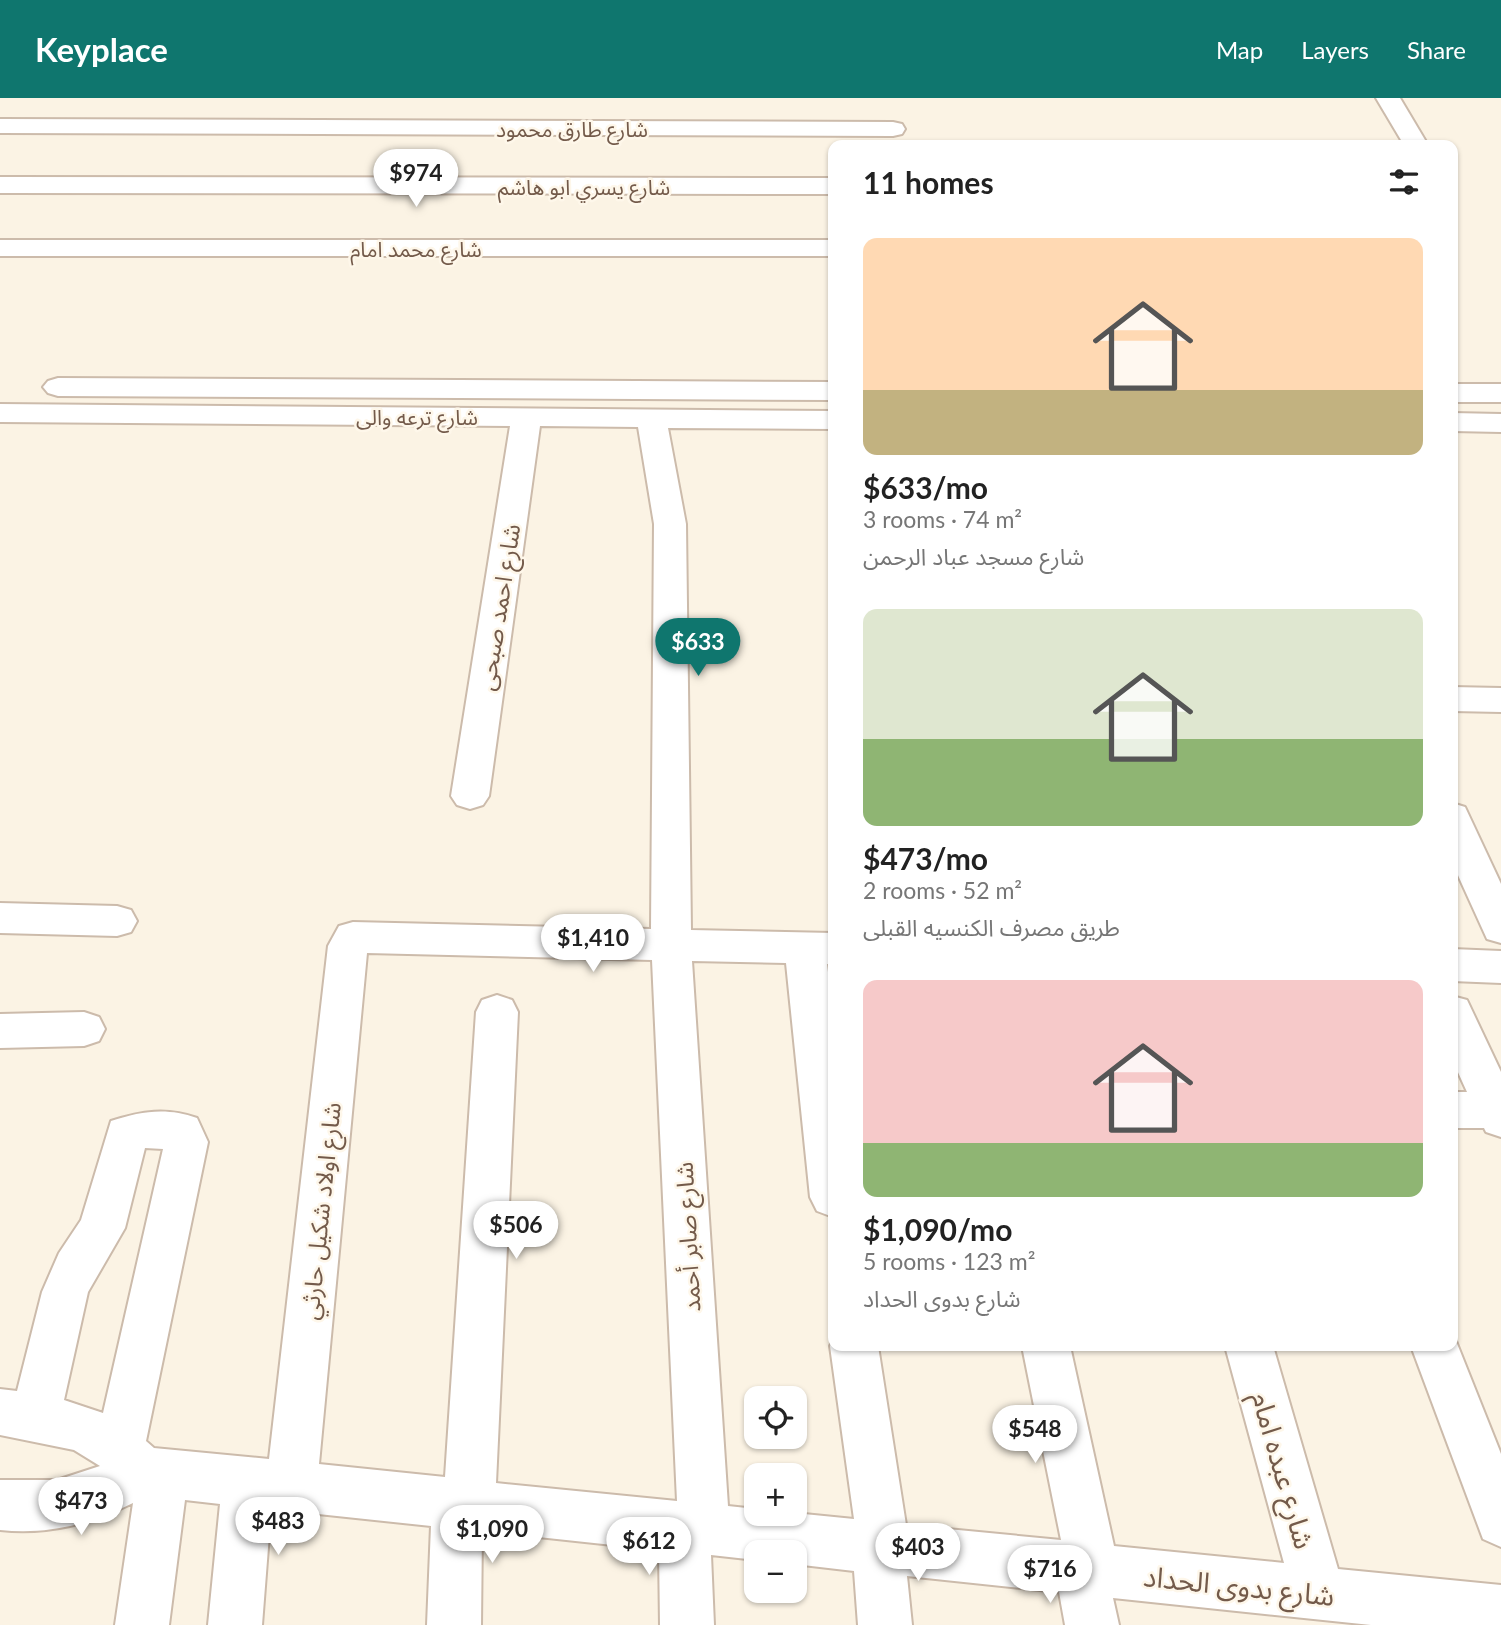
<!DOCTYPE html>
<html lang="en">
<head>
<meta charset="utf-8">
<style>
  :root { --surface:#fff; --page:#f2f2f2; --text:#222; --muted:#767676; --accent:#0f766e }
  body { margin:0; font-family:Lato,"Noto Sans Arabic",sans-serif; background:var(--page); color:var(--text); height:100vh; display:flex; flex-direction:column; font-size:26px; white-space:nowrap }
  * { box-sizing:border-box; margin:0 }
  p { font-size:23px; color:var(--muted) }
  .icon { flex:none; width:38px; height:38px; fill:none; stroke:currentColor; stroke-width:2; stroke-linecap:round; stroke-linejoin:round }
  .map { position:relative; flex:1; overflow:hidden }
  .details { position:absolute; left:828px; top:42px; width:630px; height:1211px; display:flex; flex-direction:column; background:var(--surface); border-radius:14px; box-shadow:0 2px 5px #0004 }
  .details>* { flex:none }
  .tools { position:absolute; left:744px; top:1288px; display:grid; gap:14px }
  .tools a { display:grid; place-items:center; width:63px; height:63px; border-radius:14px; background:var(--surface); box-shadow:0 2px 5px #0004; font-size:35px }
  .price { position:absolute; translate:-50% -60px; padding:0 16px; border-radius:24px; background:#fff; color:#222; font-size:23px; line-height:46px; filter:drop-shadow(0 2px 4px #0008) }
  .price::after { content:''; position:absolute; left:50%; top:42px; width:21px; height:16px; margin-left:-10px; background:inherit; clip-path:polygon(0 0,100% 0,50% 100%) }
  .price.selected { background:var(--accent); color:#fff }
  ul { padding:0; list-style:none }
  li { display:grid; align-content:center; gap:14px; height:371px; padding:0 35px }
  li span { display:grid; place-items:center; height:217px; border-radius:14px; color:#555 }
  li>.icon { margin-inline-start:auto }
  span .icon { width:126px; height:126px; fill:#fffc; stroke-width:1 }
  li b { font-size:30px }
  h2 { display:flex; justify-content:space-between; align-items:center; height:84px; padding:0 35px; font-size:30px }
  header { display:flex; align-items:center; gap:42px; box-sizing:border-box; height:98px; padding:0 35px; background:var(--accent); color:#fff }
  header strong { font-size:33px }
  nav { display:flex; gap:38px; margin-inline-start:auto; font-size:24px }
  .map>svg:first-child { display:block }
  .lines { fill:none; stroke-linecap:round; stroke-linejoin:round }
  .minor-casing { stroke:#ccbbab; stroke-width:4 }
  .minor { fill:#fff; fill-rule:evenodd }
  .labels { text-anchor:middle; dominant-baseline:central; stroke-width:5; stroke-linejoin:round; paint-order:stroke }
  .far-street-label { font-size:21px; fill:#735a4a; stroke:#fef7ea }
  .street-label { font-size:24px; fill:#735a4a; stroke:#fef7ea }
  .near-street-label { font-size:28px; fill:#735a4a; stroke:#fef7ea }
</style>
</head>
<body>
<header>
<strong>Keyplace</strong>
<nav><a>Map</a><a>Layers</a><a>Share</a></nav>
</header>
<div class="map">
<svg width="1501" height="1527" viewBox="0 0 1501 1527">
  <rect width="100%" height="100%" fill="#fbf3e4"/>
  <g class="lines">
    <defs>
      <g id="minor">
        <path d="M1376,0H1400L1428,47H1404Z"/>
        <path d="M0,21L893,24L902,26L905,31L902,36L893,38L0,35Z"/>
        <path d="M0,79L833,80V96L0,95Z"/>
        <rect x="0" y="142" width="833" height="16"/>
        <path d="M58,280L833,284V302L58,298L48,295L43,289L48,283Z"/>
        <rect x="1452" y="286" width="49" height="18"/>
        <path d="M0,306L833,313V331L668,330L686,426L691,832L833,835V867L827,866L833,915V1119L817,1113L810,1099L786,865L692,863L728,1408L756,1411V1416L794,1415L854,1421L830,1248L833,1241V1248H878L906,1427L1061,1442L1022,1248H1070L1114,1448L1284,1465L1225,1248H1273L1338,1471L1501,1487V1527H1371L1113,1500L1119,1527H1065L1059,1494L907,1478L912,1527H858L854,1473L794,1466V1454H756V1462L711,1457L714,1527H660L659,1452L482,1433L481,1527H427L431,1428L271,1411L262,1527H208L220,1406L185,1402L169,1527H115L133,1405C90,1426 49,1437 0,1432V1382H57L100,1368L74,1352L0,1337V1291L17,1293L42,1194L59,1155L81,1122L111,1023C141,1013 167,1009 197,1020L208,1044L146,1343L154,1350L269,1361L328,848L339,828L353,824L651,831L654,426L638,329L540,328L489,698L483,707L470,711L457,707L451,698L510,328L0,324ZM367,855L652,862L677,1403L496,1385L518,914L512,902L497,897L482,902L476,914L445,1379L319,1366ZM145,1050L163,1051L103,1315L64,1302L88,1194L125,1130Z"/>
        <path d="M1452,315L1501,316V334L1452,333Z"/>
        <path d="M1452,589L1501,590V614L1452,613Z"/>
        <path d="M1452,705L1465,709L1501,786V845L1487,841L1452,764Z"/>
        <path d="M0,805L117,808L131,812L137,823L131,834L117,838L0,835Z"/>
        <path d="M1452,851L1501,853V885L1452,883Z"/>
        <path d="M1452,898L1467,902L1501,974V1039L1486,1034L1484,1030H1452V994H1467L1452,961Z"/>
        <path d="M84,914L99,919L105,931L99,943L84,948L0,950V916Z"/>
        <path d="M1452,1233L1501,1356V1449L1483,1441L1411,1248H1452Z"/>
      </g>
    </defs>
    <use href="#minor" class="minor-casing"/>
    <use href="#minor" class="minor"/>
  </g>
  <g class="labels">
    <g class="far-street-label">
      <text x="572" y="30">شارع طارق محمود</text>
      <text x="584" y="88">شارع يسري ابو هاشم</text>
      <text x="416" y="150">شارع محمد امام</text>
      <text x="417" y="318">شارع ترعه والى</text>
    </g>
    <g class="street-label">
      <text transform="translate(498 509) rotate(-81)">شارع احمد صبحى</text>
      <text transform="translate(320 1113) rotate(-84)">شارع اولاد شكيل حارثي</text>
      <text transform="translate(687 1139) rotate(-93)">شارع صابر أحمد</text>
    </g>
    <g class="near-street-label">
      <text transform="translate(1284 1372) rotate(74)">شارع عبده امام</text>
      <text transform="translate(1239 1487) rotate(6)">شارع بدوى الحداد</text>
    </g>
  </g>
</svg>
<div class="tools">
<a><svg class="icon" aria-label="locate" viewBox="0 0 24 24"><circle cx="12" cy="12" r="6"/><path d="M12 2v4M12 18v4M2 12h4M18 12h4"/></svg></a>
<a>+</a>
<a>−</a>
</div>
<b class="price" style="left:416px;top:111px">$974</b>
<b class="price selected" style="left:698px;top:580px">$633</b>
<b class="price" style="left:593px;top:876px">$1,410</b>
<b class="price" style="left:516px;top:1163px">$506</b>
<b class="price" style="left:1035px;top:1367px">$548</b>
<b class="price" style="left:81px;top:1439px">$473</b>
<b class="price" style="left:278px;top:1459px">$483</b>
<b class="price" style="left:492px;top:1467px">$1,090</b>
<b class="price" style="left:649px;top:1479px">$612</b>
<b class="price" style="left:918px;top:1485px">$403</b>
<b class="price" style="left:1050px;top:1507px">$716</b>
<section class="details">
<h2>11 homes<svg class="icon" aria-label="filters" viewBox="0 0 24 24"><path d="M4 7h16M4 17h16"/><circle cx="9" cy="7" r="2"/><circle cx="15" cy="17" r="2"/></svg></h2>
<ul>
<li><span style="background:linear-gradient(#ffd9b3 70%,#c2b280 0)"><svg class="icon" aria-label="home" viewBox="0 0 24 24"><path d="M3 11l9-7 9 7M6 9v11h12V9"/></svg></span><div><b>$633/mo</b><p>3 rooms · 74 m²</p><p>شارع مسجد عباد الرحمن</p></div></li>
<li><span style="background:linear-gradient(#dfe7d0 60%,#8fb573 0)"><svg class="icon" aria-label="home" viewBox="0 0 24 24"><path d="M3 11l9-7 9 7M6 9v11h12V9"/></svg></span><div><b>$473/mo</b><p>2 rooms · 52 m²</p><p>طريق مصرف الكنسيه القبلى</p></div></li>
<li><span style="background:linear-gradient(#f6c9c9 75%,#8fb573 0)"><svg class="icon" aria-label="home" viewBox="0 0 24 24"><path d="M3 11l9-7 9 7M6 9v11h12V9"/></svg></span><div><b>$1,090/mo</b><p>5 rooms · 123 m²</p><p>شارع بدوى الحداد</p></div></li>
</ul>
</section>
</div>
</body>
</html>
